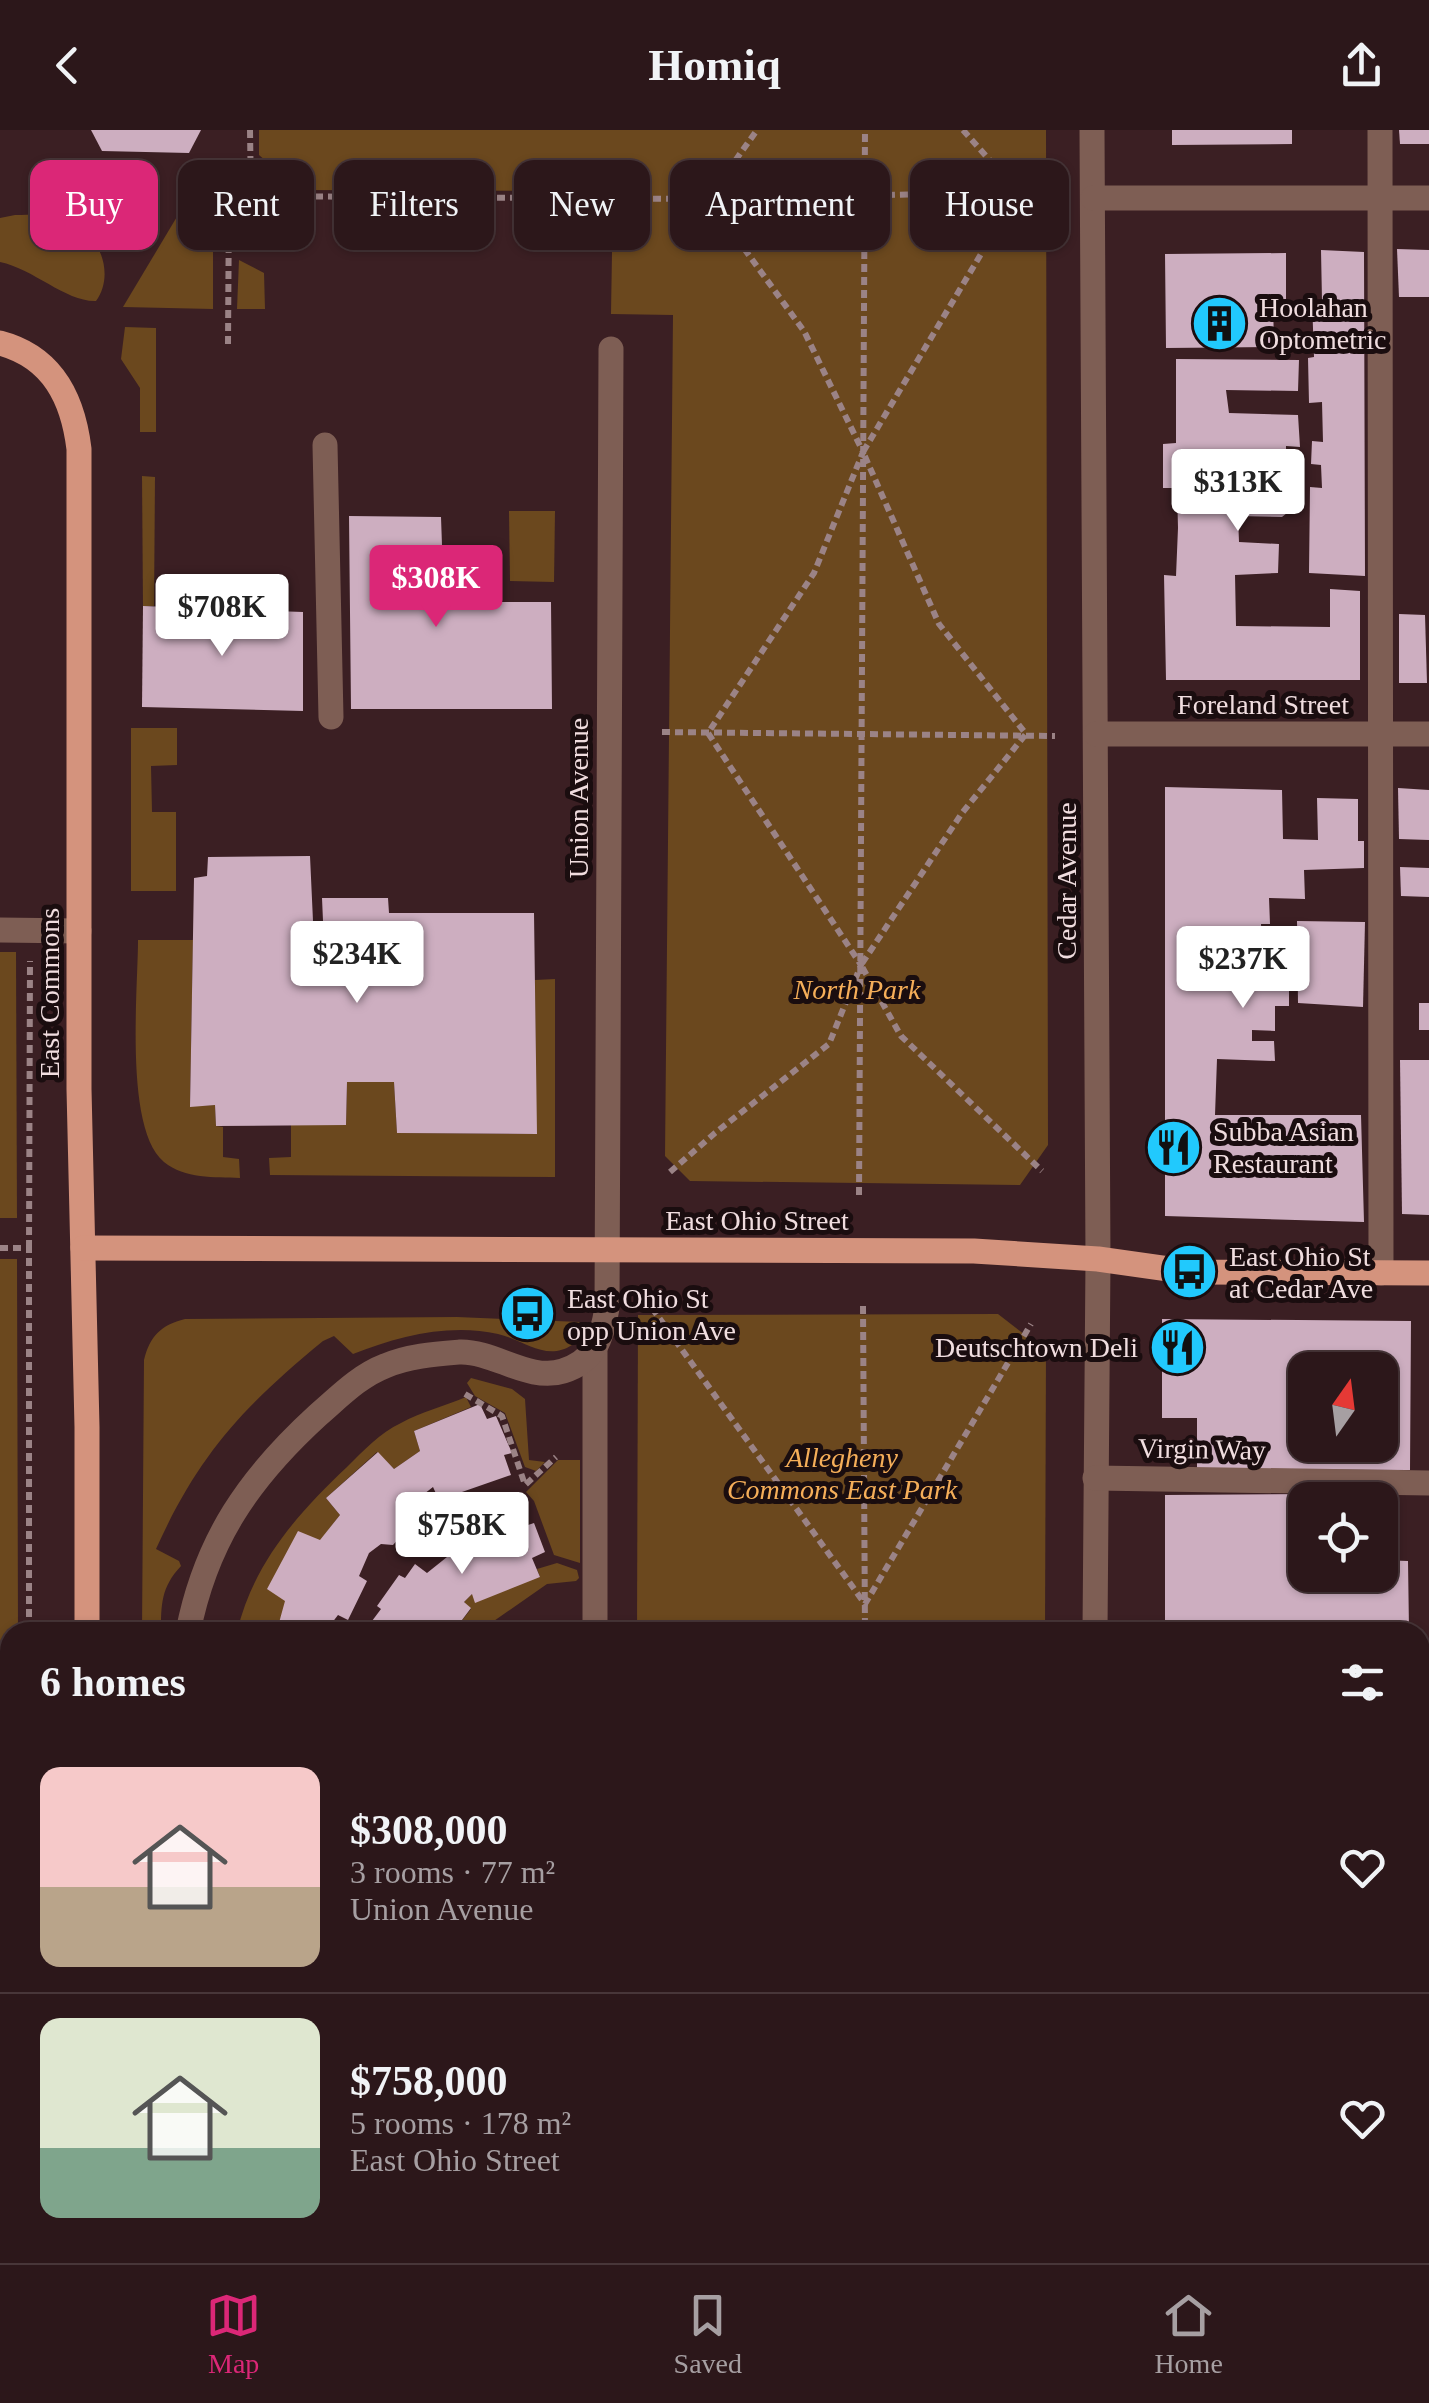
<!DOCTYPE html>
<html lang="en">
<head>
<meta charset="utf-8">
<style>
  :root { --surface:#2c171a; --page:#382427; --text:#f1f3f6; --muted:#a69fa2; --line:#483639; --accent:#db2777 }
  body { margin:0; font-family:Georgia,serif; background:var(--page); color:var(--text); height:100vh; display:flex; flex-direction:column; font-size:38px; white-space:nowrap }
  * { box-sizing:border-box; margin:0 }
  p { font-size:32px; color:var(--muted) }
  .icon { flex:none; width:55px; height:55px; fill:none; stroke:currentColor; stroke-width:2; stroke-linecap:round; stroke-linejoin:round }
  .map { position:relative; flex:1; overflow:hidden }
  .drawer { position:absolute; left:0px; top:1492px; width:1430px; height:642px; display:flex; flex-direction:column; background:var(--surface); border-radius:30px 30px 0 0; box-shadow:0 2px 8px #0004,0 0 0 2px var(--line) }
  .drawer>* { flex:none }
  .hud { position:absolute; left:30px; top:30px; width:1370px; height:90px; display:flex; gap:20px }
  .needle { width:65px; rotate:14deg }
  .fabs { position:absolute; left:1288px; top:1222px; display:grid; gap:20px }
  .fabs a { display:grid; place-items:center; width:110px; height:110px; border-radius:20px; background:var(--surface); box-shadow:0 2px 8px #0004,0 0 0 2px var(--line); font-size:50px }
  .price { position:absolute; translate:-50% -85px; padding:0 22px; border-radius:10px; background:#fff; color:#222; font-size:32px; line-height:65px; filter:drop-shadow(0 2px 5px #0008) }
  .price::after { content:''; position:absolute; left:50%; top:60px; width:30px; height:22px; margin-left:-15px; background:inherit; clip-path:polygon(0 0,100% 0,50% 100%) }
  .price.current { background:var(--accent); color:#fff }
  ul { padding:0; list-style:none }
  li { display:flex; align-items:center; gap:30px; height:250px; padding:0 40px }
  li+li { border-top:2px solid var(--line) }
  li span { display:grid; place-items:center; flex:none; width:280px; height:200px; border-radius:20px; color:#555 }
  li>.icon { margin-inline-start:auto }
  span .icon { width:120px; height:120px; fill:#fffc; stroke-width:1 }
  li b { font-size:42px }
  h2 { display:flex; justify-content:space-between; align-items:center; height:120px; padding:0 40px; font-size:42px }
  .pill { padding:0 35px; border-radius:20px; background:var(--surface); box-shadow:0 2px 8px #0004,0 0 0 2px var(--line); font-size:35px; line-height:90px }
  .pill.current { background:var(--accent); color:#fff }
  header { display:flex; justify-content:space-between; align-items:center; height:130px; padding:0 40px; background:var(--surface); font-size:45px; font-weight:800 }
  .tabs { display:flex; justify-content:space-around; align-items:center; height:140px; border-top:2px solid var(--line); background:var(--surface); font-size:28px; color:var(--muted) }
  .tabs a { display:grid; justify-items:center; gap:5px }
  .tabs .current { color:var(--accent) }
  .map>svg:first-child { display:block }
  .green { fill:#6b481e }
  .building { fill:#cdaec0; fill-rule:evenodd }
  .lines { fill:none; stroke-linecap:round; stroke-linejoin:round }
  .path { stroke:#9b8386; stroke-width:6; stroke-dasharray:8 5; stroke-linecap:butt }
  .minor { stroke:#7e5e54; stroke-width:25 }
  .major { stroke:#d4937d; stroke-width:25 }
  .labels { text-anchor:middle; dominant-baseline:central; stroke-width:10; stroke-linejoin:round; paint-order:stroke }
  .poi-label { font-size:28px; fill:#f0dddf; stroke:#1a0d0f; text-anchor:start }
  .street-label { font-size:28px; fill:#f0dddf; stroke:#1a0d0f }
  .park-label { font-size:28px; font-style:italic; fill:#f5ae59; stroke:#1a0d0f }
</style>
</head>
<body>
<header><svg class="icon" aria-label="back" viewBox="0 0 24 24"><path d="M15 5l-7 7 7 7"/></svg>Homiq<svg class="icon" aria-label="share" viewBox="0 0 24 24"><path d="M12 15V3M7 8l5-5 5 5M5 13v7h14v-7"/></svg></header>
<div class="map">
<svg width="1429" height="2133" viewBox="0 0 1429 2133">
  <rect width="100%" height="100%" fill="#3b1f23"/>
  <g class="green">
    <path d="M259,0H1046L1048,1015L1020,1055L690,1051L665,1026L673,185L611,184L613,61L300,60L259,25Z"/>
    <path d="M201,66L213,75V179L123,177L184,75L192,68Z"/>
    <path d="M15,85C30,85 48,83 63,87C97,98 117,142 96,171C66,172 34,139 0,132V88Z"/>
    <path d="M239,130L264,143L265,179H237Z"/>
    <path d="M125,197L156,198V302H140V258L121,229Z"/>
    <path d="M142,346L155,347L154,476H143Z"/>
    <path d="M509,381H555L554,452L510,451Z"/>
    <path d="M131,598H177V635L151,636L152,682H176V761H131Z"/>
    <path d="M138,810H193L190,976L215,975L216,996L223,997V1027L239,1029L240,1048C214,1047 185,1049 164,1032C124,999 138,861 138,810Z"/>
    <path d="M0,822H16L17,1088H0Z"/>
    <path d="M555,849V1047L270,1045L269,1028L291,1027V995H346L347,952H394L397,1003L536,1004L535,850Z"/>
    <path d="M0,1129H17L18,1502H10V1548H0Z"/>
    <path d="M998,1184L1046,1221L1045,1502H637L638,1185Z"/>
    <path d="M457,1187L580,1192L572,1215C546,1232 524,1210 498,1204C450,1193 398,1206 353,1224L334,1206L323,1211C243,1277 199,1324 156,1419L179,1431L181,1436C161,1457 161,1475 161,1502H142L144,1230C150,1206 161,1195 185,1189Z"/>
    <path d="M471,1248L512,1259L525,1269L529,1330L545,1332L536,1341L525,1337L505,1283L475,1266L467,1253Z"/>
    <path d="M466,1267L471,1277L414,1301L420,1321L394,1339L377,1322L326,1368L340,1385C312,1420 289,1457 277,1500L253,1496L251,1502H237C253,1434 297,1384 347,1337C363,1321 380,1303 401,1293C421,1282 445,1276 466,1267Z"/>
    <path d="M558,1330H580V1433L554,1425L534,1371L526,1362Z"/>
    <path d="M557,1433L577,1440L579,1448L576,1451L547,1454L491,1493L488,1502H453L471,1479L464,1472L472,1464L540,1447L537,1439Z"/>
    <rect x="555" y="2125" width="74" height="8"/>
    <rect x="647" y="2125" width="397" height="8"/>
  </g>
  <g class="building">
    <path d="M91,0H201L189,23L102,21Z"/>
    <path d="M1172,0H1292V14L1172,15Z"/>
    <path d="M1399,0H1429V14H1400Z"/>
    <path d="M1397,119L1429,120V167H1399Z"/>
    <path d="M1321,120L1364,122L1365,446L1309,443L1310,357L1322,358L1321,335L1311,334L1312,311L1323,312L1322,272L1309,273L1308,228L1314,227L1312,170L1322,171Z"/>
    <path d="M1286,123V169H1273L1274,217L1166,218L1165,124Z"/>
    <path d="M1176,229L1299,230L1298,261L1226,260L1229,283L1298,285L1300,317L1286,316L1287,383L1282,387L1238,386L1239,412L1279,414L1278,443L1235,445L1236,496L1330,497V459L1360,461V550H1166L1164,445L1176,446L1178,398L1177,358H1163V314L1176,313Z"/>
    <path d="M349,386L441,387L444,472H551L552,579H351Z"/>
    <path d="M143,476L303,482V581L142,577Z"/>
    <path d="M1399,484L1425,485L1427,553H1399Z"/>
    <path d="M1165,657L1282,660L1283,709L1318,710L1317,668L1358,669V711H1364V738L1304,740L1305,769L1269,768L1270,794H1261L1262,814L1250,815L1249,839H1225L1224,845L1289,846V876H1275V901L1252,900V911H1274L1275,931L1217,929L1215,985H1361L1364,1092L1165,1086Z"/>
    <path d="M1398,658L1429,660V710L1399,709Z"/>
    <path d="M310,726L313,791H323L322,768H388L389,783H534L537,1004L397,1003L394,952H347L346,995L216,996L215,975L190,977L194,748L207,746L208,727Z"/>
    <path d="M1400,737L1429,738V767L1401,766Z"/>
    <path d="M1297,791L1365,792L1363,877L1298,873Z"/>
    <rect x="1419" y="873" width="10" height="27"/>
    <path d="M1400,930H1429V1085L1402,1084Z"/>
    <path d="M1162,1189L1411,1191L1410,1340L1197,1339V1288H1162ZM1305,1240H1380V1315H1305Z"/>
    <path d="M480,1274L487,1289L496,1286L512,1323L504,1325L511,1345L439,1370L433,1357L424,1364L429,1374L393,1415L381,1414L369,1423L359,1446L367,1451L348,1490L338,1485L325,1502H251L252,1496L277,1500L285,1471L267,1459L298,1401L320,1410L340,1385L326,1368L378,1322L394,1339L420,1321L414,1301Z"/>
    <path d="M1317,1364L1318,1370H1305V1445H1380V1430L1408,1431L1409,1500L1165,1502V1365Z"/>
    <path d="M501,1382L505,1389L518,1383L525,1396L534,1393L545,1422L532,1428L540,1447L475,1473L472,1464L464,1472L471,1478L453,1502H380L369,1495L381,1479L377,1476L399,1445L405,1448L415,1434L427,1443L452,1423L448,1409L465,1402L462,1398Z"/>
    <rect x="1420" y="1596" width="9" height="62"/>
    <rect x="1420" y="1769" width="9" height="67"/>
    <path d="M480,2125H519L521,2133H480Z"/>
    <path d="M1369,2125H1421V2133H1370Z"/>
    <path d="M295,2126H333V2133H294Z"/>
    <path d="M427,2126V2133H387L388,2127Z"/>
    <path d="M202,2127H240L241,2133H201Z"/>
    <path d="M1197,2128L1307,2130V2133H1197Z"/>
  </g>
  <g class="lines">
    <g class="path">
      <path d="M250,0L251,66"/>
      <path d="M963,0L1018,62L863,322L939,494L1026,604L962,683L861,835L901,906L1042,1041"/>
      <path d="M228,214L229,66L708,69L1018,62L1053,65"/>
      <path d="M662,602L1055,606"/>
      <path d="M670,1042L715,1003L829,914L861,835L708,603L814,443L863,322L804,201L708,69L757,0"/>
      <path d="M859,1065L865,0"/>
      <path d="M0,1118H29V1502"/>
      <path d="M29,1118L30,831"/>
      <path d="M863,1176L865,1502"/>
      <path d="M652,1178L865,1474L1031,1194"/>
      <path d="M465,1264L502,1286L525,1355L556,1327"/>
      <path d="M0,1556L10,1555"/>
      <path d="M551,2125V2133"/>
      <path d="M1014,2125H1050"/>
      <path d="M636,2133V2125"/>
    </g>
    <g class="minor">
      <path d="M1092,0L1098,1129L1095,1502"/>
      <path d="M1380,0L1381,1143"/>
      <path d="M1093,68H1429"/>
      <path d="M325,315L331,587"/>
      <path d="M1096,604H1429"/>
      <path d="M0,800L79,801"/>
      <path d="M595,1222V1502"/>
      <path d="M1095,1348L1429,1353"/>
      <path d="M188,1502C206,1410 249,1348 318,1285C339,1267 359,1246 385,1236C408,1226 435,1224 460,1222C494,1221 529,1252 563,1241C595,1231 602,1208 607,1178L611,219"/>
      <path d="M1420,1540H1429"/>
      <path d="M0,1613H10"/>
      <path d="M1420,1715L1429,1716"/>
      <path d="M1423,1903V2133"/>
      <path d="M1097,2125V2133"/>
    </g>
    <g class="major">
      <path d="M0,213C53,227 73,269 79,319V959L87,1297V1502"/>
      <path d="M83,1118L974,1121L1098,1129L1190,1142L1429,1143"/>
      <path d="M88,2133V2125"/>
    </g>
  </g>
  <defs>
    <symbol id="building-disc" viewBox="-11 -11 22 22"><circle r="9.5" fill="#21c9fd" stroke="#1a0d0f"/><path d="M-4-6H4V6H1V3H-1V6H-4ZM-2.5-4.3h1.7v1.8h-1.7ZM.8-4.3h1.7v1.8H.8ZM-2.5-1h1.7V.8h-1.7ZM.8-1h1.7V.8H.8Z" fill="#111"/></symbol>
    <symbol id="restaurant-disc" viewBox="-11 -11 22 22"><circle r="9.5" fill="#21c9fd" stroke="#1a0d0f"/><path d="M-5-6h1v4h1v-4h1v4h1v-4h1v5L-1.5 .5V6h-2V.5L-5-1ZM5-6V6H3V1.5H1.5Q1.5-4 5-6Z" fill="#111"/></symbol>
    <symbol id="bus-disc" viewBox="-11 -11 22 22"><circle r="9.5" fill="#21c9fd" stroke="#1a0d0f"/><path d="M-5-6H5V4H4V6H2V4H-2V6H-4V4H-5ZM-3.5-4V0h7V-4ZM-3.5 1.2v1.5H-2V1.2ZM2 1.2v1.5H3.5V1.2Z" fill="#111"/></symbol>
  </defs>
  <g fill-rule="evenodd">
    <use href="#building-disc" x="1188" y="162" width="63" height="63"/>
    <use href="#restaurant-disc" x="1142" y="986" width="63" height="63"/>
    <use href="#bus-disc" x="1158" y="1110" width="63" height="63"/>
    <use href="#bus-disc" x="496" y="1152" width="63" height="63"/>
    <use href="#restaurant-disc" x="1146" y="1186" width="63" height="63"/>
  </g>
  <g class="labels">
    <g class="poi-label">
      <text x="1259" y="177">Hoolahan<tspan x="1259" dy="32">Optometric</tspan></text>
      <text x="1213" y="1001">Subba Asian<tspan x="1213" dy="32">Restaurant</tspan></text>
      <text x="1229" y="1126">East Ohio St<tspan x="1229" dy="32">at Cedar Ave</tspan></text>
      <text x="567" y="1168">East Ohio St<tspan x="567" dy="32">opp Union Ave</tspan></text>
      <text x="1138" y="1217" text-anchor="end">Deutschtown Deli</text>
    </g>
    <g class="street-label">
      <text x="1263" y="574">Foreland Street</text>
      <text transform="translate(578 668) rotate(-90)">Union Avenue</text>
      <text transform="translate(1066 751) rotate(-90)">Cedar Avenue</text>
      <text transform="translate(49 863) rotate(-90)">East Commons</text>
      <text x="757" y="1090">East Ohio Street</text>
      <text transform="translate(1202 1319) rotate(1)">Virgin Way</text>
    </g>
    <g class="park-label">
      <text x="857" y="859">North Park</text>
      <text x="842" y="1327">Allegheny<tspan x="842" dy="32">Commons East Park</tspan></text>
    </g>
  </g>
</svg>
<div class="fabs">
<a><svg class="needle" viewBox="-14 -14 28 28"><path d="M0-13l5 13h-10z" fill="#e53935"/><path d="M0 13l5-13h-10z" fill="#a69fa2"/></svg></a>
<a><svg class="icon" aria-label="locate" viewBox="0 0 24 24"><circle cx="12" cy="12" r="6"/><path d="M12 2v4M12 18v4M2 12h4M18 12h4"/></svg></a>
</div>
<b class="price" style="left:1238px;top:404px">$313K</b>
<b class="price current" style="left:436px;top:500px">$308K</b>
<b class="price" style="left:222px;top:529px">$708K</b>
<b class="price" style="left:357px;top:876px">$234K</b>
<b class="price" style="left:1243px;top:881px">$237K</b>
<b class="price" style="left:462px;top:1447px">$758K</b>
<div class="hud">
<a class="pill current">Buy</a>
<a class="pill">Rent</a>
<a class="pill">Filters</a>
<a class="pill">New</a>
<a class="pill">Apartment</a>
<a class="pill">House</a>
</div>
<section class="drawer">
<h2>6 homes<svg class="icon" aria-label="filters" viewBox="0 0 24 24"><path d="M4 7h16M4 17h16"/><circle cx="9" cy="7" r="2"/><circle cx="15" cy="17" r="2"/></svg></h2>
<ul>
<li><span style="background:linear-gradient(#f6c9c9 60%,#b9a48a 0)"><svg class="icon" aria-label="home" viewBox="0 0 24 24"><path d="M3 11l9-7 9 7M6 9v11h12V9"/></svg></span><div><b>$308,000</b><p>3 rooms · 77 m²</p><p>Union Avenue</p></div><svg class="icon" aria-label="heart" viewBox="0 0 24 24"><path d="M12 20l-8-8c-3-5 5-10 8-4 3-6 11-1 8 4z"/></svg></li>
<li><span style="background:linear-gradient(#dfe7d0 65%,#7fa58c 0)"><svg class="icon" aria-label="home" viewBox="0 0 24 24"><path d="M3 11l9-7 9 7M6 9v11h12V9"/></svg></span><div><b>$758,000</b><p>5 rooms · 178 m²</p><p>East Ohio Street</p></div><svg class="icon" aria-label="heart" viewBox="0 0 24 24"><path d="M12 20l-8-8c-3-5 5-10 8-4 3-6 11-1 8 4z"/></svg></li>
</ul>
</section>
</div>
<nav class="tabs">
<a class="current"><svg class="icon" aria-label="map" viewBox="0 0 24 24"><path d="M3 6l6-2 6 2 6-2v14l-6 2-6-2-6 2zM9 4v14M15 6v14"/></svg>Map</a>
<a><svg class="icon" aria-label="saved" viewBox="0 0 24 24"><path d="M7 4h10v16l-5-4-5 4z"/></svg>Saved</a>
<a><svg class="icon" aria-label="home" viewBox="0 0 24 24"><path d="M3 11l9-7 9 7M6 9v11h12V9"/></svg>Home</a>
</nav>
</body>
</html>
